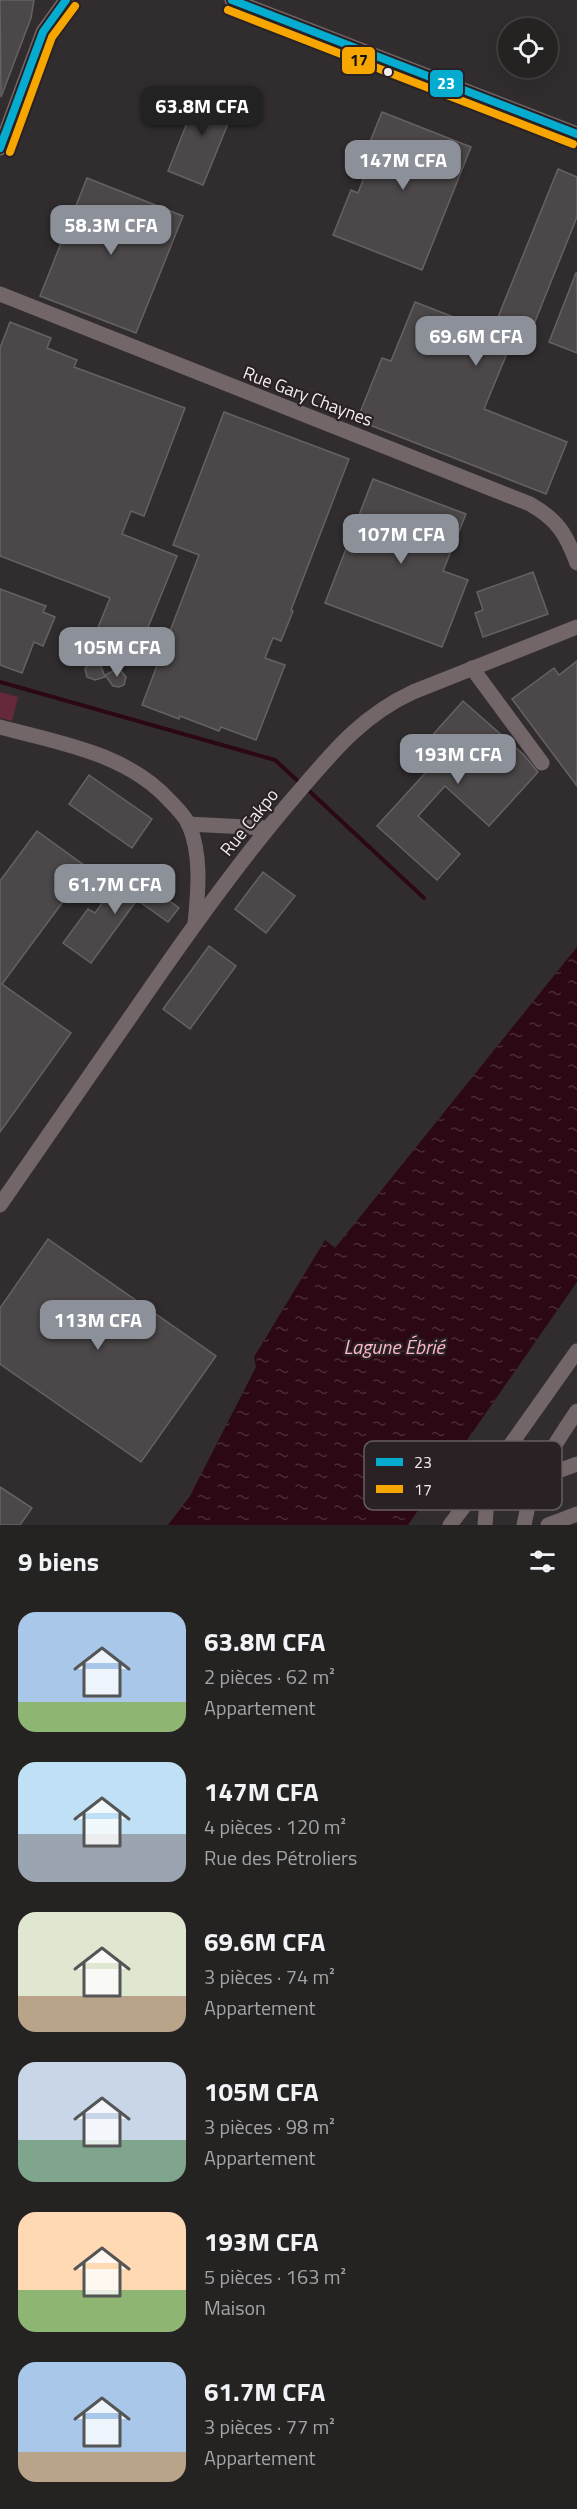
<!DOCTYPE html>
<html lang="fr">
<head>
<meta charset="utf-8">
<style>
  :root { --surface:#252222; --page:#2d2a2a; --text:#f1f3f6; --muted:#a3a4a5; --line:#423f40; --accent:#8c9099 }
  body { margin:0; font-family:"Titillium Web",sans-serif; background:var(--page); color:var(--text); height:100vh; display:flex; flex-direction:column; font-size:22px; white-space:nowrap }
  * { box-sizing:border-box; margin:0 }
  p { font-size:20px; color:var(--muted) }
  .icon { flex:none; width:33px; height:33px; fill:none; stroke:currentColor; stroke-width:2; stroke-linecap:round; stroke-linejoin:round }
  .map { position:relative; height:1525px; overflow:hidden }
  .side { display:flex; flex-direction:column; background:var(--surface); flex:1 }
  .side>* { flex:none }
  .buttons { position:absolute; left:498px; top:18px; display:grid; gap:12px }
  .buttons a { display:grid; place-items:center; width:60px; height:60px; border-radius:50%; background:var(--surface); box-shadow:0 6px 24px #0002,0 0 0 2px var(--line); font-size:30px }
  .price { position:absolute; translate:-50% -51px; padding:0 14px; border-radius:12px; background:var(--accent); color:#fff; font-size:20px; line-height:39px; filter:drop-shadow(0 2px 3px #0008) }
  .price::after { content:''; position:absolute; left:50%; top:36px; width:18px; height:14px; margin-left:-9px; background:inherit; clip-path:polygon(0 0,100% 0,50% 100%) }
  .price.on { background:#222; color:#fff }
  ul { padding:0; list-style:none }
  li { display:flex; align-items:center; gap:18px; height:150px; padding:0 18px }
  li span { display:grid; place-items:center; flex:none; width:168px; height:120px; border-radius:18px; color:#555 }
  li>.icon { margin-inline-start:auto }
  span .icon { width:72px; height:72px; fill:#fffc; stroke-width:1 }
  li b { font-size:26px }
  h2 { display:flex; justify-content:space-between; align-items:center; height:72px; padding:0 18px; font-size:26px }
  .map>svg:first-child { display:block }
  .grass { fill:#65293b }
  .water { fill:url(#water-ripples) }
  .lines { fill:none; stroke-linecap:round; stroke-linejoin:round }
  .stream { stroke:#2b0814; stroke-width:4 }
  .building { fill:#4c4849; stroke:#666263; stroke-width:1.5 }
  .minor { stroke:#726669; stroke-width:15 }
  .bus-1-casing { stroke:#292123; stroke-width:12 }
  .bus-2-casing { stroke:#292123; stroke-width:12 }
  .bus-1 { stroke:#06acd0; stroke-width:8 }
  .bus-2 { stroke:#f7a600; stroke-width:8 }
  .bus-dot { fill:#f2eced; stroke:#292123; stroke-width:2 }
  .labels { text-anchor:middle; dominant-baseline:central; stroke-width:4.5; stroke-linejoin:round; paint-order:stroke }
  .street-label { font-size:18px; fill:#f2eced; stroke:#292123 }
  .water-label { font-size:20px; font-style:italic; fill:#fcb6c6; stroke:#292123 }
  .key { fill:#292123; stroke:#655e60; stroke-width:1.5 }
  .key-label { font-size:16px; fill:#f2eced }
  .line-badge { stroke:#292123; stroke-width:2 }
  .badge-label { font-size:16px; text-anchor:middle; font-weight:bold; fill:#fff }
  .pale-badge-label { font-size:16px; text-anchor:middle; font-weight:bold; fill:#111 }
</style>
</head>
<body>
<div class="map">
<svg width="577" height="1525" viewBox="0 0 577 1525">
  <defs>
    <pattern id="water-ripples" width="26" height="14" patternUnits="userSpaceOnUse" patternTransform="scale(1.5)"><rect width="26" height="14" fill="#2b0814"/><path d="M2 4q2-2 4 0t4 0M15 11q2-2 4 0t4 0" fill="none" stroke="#4a2c36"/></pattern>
  </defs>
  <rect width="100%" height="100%" fill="#312d2e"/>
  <path class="grass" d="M0,692L18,697L12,721L0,718Z"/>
  <path class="water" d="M577,947V1282L408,1525H168L190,1496L256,1367L254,1357L325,1240L335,1248Z"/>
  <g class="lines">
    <g class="stream">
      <path d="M0,682L275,760L300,783"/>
      <path d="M306,788L424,898"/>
    </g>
  </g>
  <g class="building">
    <path d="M0,0H34L31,18L1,97Z"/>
    <path d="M200,90L236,104L203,185L168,171Z"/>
    <path d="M382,112L471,147L422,270L333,235L351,190L358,193L366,172L359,169Z"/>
    <path d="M558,169L577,177V217L530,334L517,329L484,409L567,442L546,494L357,420L382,358L391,361L415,302L492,332Z"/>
    <path d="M87,178L183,216L136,333L40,296Z"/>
    <path d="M576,273H577V353L549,342Z"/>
    <path d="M10,322L51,338L47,348L77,360L74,367L185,408L144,516L131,511L122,534L177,556L140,647L97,630L110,598L0,556V348Z"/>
    <path d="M224,412L349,459L291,610L293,611L281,641L273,638L265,658L285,665L256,740L221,727L219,731L180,716L179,719L142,705L199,555L173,545Z"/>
    <path d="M373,479L466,514L443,571L468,580L442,647L325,603Z"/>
    <path d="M533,572L548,614L483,637L475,613L483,610L477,592Z"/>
    <path d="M0,589L46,606L43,612L55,617L43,646L34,642L22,673L0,665Z"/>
    <path d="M577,661V786L512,699L554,668L559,675Z"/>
    <path d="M94,662L101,666L105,677L95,680L87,677L85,669L88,664Z"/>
    <path d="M115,670L121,671L126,677L124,685L119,687L113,686L105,675Z"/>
    <path d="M463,701L524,755L538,772L489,826L445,786L418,816L460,854L437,880L377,826L428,770L413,757Z"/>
    <path d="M89,775L152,819L132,848L69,804Z"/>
    <path d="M37,831L88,868L2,984L71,1033L0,1132V881Z"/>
    <path d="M126,870L179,908L168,922L137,900L91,963L63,943L88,909L95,913Z"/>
    <path d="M263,872L295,896L266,933L235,909Z"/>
    <path d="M209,946L236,966L190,1029L163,1009Z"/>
    <path d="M48,1239L216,1356L141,1462L0,1364V1308Z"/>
    <path d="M0,1487L32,1508L20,1525H0Z"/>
  </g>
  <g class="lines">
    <g class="minor">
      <path d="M232,0L577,134"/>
      <path d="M0,148L43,32L66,0"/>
      <path d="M0,294L530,504C558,520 566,534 577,563"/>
      <path d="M472,668L542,763"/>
      <path d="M0,727C59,743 126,753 169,800C176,807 185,816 189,825C202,856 198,892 195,924"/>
      <path d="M188,824L267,828"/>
      <path d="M0,1205C53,1129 105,1053 158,977C201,915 246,853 295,796C332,753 361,716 413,692L577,627"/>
      <path d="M536,1479L577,1464"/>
      <path d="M450,1525L509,1447L577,1351"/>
      <path d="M485,1525L489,1475"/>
      <path d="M524,1525C532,1479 551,1449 577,1411"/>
      <path d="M548,1525L577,1514"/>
    </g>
    <defs>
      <g id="bus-1">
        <path d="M232,0L577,134"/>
        <path d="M0,148L43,32L66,0"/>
      </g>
      <g id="bus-2">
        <path d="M228,10L573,144"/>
        <path d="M10,152L52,37L75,6"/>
      </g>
    </defs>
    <use href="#bus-1" class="bus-1-casing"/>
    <use href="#bus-2" class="bus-2-casing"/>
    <use href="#bus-1" class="bus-1"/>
    <use href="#bus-2" class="bus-2"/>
  </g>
  <circle class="bus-dot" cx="388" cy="72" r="5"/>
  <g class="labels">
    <g class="street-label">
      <text transform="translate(308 396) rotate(21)">Rue Gary Chaynes</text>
      <text transform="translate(249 822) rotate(-51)">Rue Cakpo</text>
    </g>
    <g class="water-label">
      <text x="394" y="1346">Lagune Ébrié</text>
    </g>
  </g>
  <rect x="364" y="1441" width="198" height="69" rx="9" class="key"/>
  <rect x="376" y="1458" width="27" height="8" fill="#06acd0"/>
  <rect x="376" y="1485" width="27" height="8" fill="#f7a600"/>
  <g class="key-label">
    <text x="414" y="1468">23</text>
    <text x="414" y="1495">17</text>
  </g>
  <g class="line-badge">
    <rect x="341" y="46" width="35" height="29" rx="6" fill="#f7a600"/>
    <rect x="429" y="69" width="35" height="29" rx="6" fill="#06acd0"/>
  </g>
  <g class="badge-label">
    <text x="446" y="89">23</text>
  </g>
  <g class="pale-badge-label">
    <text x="359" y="66">17</text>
  </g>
</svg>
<div class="buttons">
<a><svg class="icon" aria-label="locate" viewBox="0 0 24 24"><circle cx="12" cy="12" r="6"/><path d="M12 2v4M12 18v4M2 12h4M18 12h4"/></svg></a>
</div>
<b class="price on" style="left:202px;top:137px">63.8M CFA</b>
<b class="price" style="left:403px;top:191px">147M CFA</b>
<b class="price" style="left:111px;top:256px">58.3M CFA</b>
<b class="price" style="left:476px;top:367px">69.6M CFA</b>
<b class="price" style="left:401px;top:565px">107M CFA</b>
<b class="price" style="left:117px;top:678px">105M CFA</b>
<b class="price" style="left:458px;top:785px">193M CFA</b>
<b class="price" style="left:115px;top:915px">61.7M CFA</b>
<b class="price" style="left:98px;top:1351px">113M CFA</b>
</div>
<section class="side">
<h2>9 biens<svg class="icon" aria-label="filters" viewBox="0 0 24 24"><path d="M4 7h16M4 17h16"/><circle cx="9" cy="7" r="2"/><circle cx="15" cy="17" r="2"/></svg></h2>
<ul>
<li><span style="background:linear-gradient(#a9c7e8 75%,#8fb573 0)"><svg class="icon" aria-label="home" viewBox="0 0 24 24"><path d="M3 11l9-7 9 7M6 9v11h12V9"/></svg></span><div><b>63.8M CFA</b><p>2 pièces · 62 m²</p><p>Appartement</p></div></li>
<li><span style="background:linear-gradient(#bfe0f5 60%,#9aa5b1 0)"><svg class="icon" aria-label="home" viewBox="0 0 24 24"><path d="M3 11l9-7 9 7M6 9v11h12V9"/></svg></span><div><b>147M CFA</b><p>4 pièces · 120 m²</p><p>Rue des Pétroliers</p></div></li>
<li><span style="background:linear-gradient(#dfe7d0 70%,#b9a48a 0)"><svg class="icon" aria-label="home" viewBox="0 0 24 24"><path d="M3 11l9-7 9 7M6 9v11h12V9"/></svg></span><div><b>69.6M CFA</b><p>3 pièces · 74 m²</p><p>Appartement</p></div></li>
<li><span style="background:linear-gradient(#c9d6e8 65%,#7fa58c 0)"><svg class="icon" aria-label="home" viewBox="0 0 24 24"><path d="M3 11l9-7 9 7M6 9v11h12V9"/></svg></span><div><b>105M CFA</b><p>3 pièces · 98 m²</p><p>Appartement</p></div></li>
<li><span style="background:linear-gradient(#ffd9b3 65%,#8fb573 0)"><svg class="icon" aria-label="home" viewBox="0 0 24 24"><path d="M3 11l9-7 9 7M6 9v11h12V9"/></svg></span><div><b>193M CFA</b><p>5 pièces · 163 m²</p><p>Maison</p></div></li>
<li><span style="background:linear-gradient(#a9c7e8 75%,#b9a48a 0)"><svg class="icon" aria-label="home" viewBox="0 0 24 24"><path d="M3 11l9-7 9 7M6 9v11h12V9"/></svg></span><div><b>61.7M CFA</b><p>3 pièces · 77 m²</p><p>Appartement</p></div></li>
</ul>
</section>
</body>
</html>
